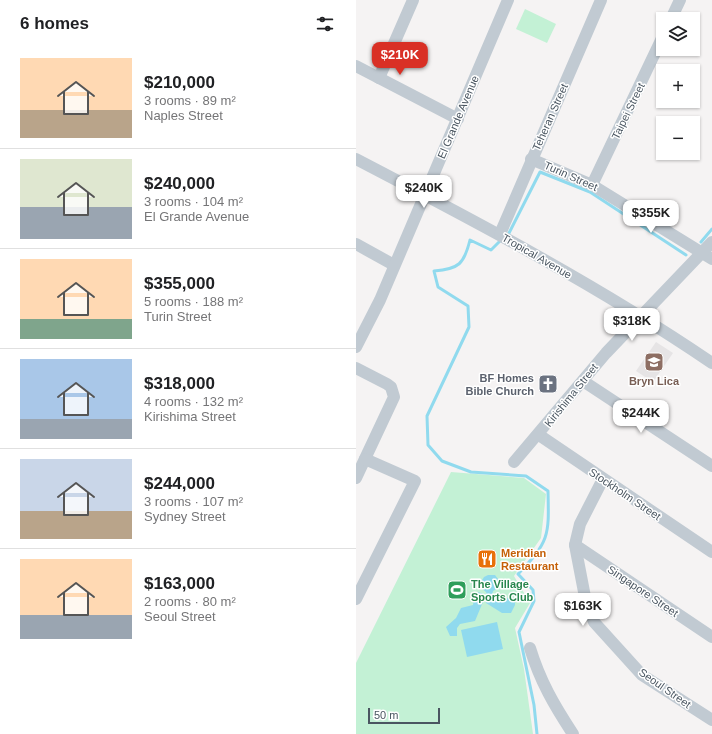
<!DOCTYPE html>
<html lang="en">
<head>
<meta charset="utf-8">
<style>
  :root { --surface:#fff; --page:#f2f2f2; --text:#202124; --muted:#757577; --line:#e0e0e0; --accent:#d93025 }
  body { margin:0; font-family:Arial,sans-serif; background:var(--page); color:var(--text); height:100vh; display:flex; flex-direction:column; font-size:15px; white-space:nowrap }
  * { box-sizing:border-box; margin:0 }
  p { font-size:13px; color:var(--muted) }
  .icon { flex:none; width:22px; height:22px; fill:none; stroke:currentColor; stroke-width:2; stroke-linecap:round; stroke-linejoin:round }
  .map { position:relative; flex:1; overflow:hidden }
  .details { display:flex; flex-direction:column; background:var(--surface); width:356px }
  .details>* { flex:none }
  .controls { position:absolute; left:300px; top:12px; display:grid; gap:8px }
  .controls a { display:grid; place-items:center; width:44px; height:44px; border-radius:0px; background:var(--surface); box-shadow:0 1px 3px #0004; font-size:20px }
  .scale { position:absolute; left:12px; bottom:10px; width:72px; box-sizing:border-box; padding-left:4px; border:2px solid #4a5661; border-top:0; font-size:11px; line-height:14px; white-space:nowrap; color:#4a5661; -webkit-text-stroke:3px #fff; paint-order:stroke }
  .price { position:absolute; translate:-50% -34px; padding:0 9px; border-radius:8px; background:#fff; color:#222; font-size:13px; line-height:26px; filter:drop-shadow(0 1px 2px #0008) }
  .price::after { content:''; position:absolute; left:50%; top:24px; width:12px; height:9px; margin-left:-6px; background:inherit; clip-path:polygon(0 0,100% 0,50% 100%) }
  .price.current { background:var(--accent); color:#fff }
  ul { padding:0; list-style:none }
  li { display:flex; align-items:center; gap:12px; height:100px; padding:0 20px }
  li+li { border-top:1px solid var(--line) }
  li span { display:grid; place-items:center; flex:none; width:112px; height:80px; border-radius:0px; color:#555 }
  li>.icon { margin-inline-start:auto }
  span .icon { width:48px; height:48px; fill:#fffc; stroke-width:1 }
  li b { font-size:17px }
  h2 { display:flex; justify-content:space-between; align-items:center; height:48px; padding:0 20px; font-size:17px }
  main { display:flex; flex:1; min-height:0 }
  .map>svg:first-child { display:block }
  .education { fill:#e6e4e5 }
  .green { fill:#c3f1d5 }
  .water { fill:#90daee }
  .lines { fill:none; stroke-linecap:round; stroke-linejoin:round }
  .stream { stroke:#90daee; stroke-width:3 }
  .minor { stroke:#c1cad2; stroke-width:12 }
  .labels { text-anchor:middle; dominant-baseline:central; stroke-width:3; stroke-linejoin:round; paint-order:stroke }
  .street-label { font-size:11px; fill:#4a5661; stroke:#fff }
  .worship-label { font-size:11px; font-weight:bold; fill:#5b616d; stroke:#fff; text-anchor:end }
  .education-label { font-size:11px; font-weight:bold; fill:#785e54; stroke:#fff }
  .food-label { font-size:11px; font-weight:bold; fill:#c56008; stroke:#fff; text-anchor:start }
  .leisure-label { font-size:11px; font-weight:bold; fill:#27864d; stroke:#fff; text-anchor:start }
</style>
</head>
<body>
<main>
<section class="details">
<h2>6 homes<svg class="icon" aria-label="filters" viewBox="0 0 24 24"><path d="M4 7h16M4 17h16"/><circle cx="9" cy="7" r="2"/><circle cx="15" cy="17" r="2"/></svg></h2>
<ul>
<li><span style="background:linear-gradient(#ffd9b3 65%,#b9a48a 0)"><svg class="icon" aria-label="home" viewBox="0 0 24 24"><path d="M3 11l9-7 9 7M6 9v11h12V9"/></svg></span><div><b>$210,000</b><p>3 rooms · 89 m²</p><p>Naples Street</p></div></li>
<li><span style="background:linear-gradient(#dfe7d0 60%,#9aa5b1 0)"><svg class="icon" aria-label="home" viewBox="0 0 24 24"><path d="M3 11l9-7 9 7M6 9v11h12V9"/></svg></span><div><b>$240,000</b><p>3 rooms · 104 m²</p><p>El Grande Avenue</p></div></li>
<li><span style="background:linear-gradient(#ffd9b3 75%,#7fa58c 0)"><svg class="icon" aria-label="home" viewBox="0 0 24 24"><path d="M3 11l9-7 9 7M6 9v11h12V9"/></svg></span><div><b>$355,000</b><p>5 rooms · 188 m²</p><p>Turin Street</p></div></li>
<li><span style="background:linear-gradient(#a9c7e8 75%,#9aa5b1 0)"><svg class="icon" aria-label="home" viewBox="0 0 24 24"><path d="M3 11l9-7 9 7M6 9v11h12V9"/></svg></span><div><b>$318,000</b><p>4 rooms · 132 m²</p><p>Kirishima Street</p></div></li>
<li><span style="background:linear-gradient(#c9d6e8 65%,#b9a48a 0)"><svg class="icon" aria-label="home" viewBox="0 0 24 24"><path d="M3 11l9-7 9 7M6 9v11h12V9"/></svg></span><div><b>$244,000</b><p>3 rooms · 107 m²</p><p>Sydney Street</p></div></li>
<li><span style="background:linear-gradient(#ffd9b3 70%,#9aa5b1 0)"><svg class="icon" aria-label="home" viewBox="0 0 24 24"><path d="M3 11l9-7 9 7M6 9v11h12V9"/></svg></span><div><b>$163,000</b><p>2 rooms · 80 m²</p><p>Seoul Street</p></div></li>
</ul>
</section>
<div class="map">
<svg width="356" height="734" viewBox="0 0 356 734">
  <rect width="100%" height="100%" fill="#f5f3f3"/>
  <path class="education" d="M300,342L317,353L297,382L280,371Z"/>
  <g class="green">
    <path d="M169,9L200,24L191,43L160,29Z"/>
    <path d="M95,472L168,478L190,494L185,538L158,576L174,603L159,628L168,669L177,734H0V663Z"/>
  </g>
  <g class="water">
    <path d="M132,575H139L142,579V588L137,591L136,596L149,600L153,597L159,601V605L155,613H146L130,603C131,588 132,596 123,585L128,577Z"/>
    <path d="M122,592L128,594L129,597L119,621L104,624L101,628V636H94L90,627L100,618L105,608L117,605L118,598Z"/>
    <path d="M141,622L147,649L111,657L105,630Z"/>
  </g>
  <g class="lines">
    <g class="stream">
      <path d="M152,235L184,172L234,192L330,255"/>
      <path d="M146,239L135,250L114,240C108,264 103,269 78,271L82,287L112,306L113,327L71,416L72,445L86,461L115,472L170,476L192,491C193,535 194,541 162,574L177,590L178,601L163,632L178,705L181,734"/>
      <path d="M345,242L356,229"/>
    </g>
    <g class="minor">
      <path d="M315,19L324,0"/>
      <path d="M0,66L102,119"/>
      <path d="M23,78L57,0"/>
      <path d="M0,159C121,222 243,286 356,363"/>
      <path d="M175,159L236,185L356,259"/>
      <path d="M236,185L307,36"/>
      <path d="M144,234L245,0"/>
      <path d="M0,244L38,265"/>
      <path d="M0,347L24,300L152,0"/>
      <path d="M0,368L31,384L35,387L38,397L0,478"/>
      <path d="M227,381L356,466"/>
      <path d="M183,435L356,552"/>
      <path d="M158,462L250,353L356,242"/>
      <path d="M247,479L224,524L219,545L229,597L238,622L286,675L356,720"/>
      <path d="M219,545L356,637"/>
      <path d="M0,599L59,481L9,459"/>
      <path d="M174,648C184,681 198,705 217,734"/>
    </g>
  </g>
  <defs>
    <symbol id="school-square" viewBox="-11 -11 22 22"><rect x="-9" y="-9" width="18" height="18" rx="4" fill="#8d6e63" stroke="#fff"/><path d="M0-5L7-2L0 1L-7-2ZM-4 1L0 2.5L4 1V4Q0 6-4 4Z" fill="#fff"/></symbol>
    <symbol id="church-square" viewBox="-11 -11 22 22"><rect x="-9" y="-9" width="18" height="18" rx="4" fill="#6b7280" stroke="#fff"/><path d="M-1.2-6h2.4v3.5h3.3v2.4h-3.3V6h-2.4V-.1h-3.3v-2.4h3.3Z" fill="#fff"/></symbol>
    <symbol id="restaurant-square" viewBox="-11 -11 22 22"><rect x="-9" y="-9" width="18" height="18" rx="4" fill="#e8710a" stroke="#fff"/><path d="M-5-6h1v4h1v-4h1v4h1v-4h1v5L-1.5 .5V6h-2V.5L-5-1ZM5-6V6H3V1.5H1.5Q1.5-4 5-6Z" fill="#fff"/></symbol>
    <symbol id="stadium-square" viewBox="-11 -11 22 22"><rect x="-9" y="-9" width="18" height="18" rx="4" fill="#2e9e5b" stroke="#fff"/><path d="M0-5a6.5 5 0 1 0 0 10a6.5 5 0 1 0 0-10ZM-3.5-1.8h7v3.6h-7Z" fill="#fff"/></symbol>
  </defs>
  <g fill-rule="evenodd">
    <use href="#school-square" x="287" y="351" width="22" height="22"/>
    <use href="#church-square" x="181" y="373" width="22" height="22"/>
    <use href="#restaurant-square" x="120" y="548" width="22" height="22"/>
    <use href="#stadium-square" x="90" y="579" width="22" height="22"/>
  </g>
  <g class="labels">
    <g class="street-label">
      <text transform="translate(272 111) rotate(-64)">Taipei Street</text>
      <text transform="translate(102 117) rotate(-67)">El Grande Avenue</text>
      <text transform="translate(194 117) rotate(-66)">Teheran Street</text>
      <text transform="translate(215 176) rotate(24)">Turin Street</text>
      <text transform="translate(181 256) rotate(30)">Tropical Avenue</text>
      <text transform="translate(215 395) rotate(-51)">Kirishima Street</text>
      <text transform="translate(269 494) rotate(34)">Stockholm Street</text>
      <text transform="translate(287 591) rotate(34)">Singapore Street</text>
      <text transform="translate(309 688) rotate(35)">Seoul Street</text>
    </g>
    <g class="worship-label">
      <text x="178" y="378">BF Homes<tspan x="178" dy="13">Bible Church</tspan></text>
    </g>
    <g class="education-label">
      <text x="298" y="381">Bryn Lica</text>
    </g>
    <g class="food-label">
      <text x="145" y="553">Meridian<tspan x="145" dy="13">Restaurant</tspan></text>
    </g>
    <g class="leisure-label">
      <text x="115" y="584">The Village<tspan x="115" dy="13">Sports Club</tspan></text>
    </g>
  </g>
</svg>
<div class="controls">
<a><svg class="icon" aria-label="layers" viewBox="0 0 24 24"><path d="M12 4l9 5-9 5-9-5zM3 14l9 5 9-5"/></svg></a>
<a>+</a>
<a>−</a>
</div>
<div class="scale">50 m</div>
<b class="price current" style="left:44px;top:76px">$210K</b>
<b class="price" style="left:68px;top:209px">$240K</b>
<b class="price" style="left:295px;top:234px">$355K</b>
<b class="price" style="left:276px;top:342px">$318K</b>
<b class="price" style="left:285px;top:434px">$244K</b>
<b class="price" style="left:227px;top:627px">$163K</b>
</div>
</main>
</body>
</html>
